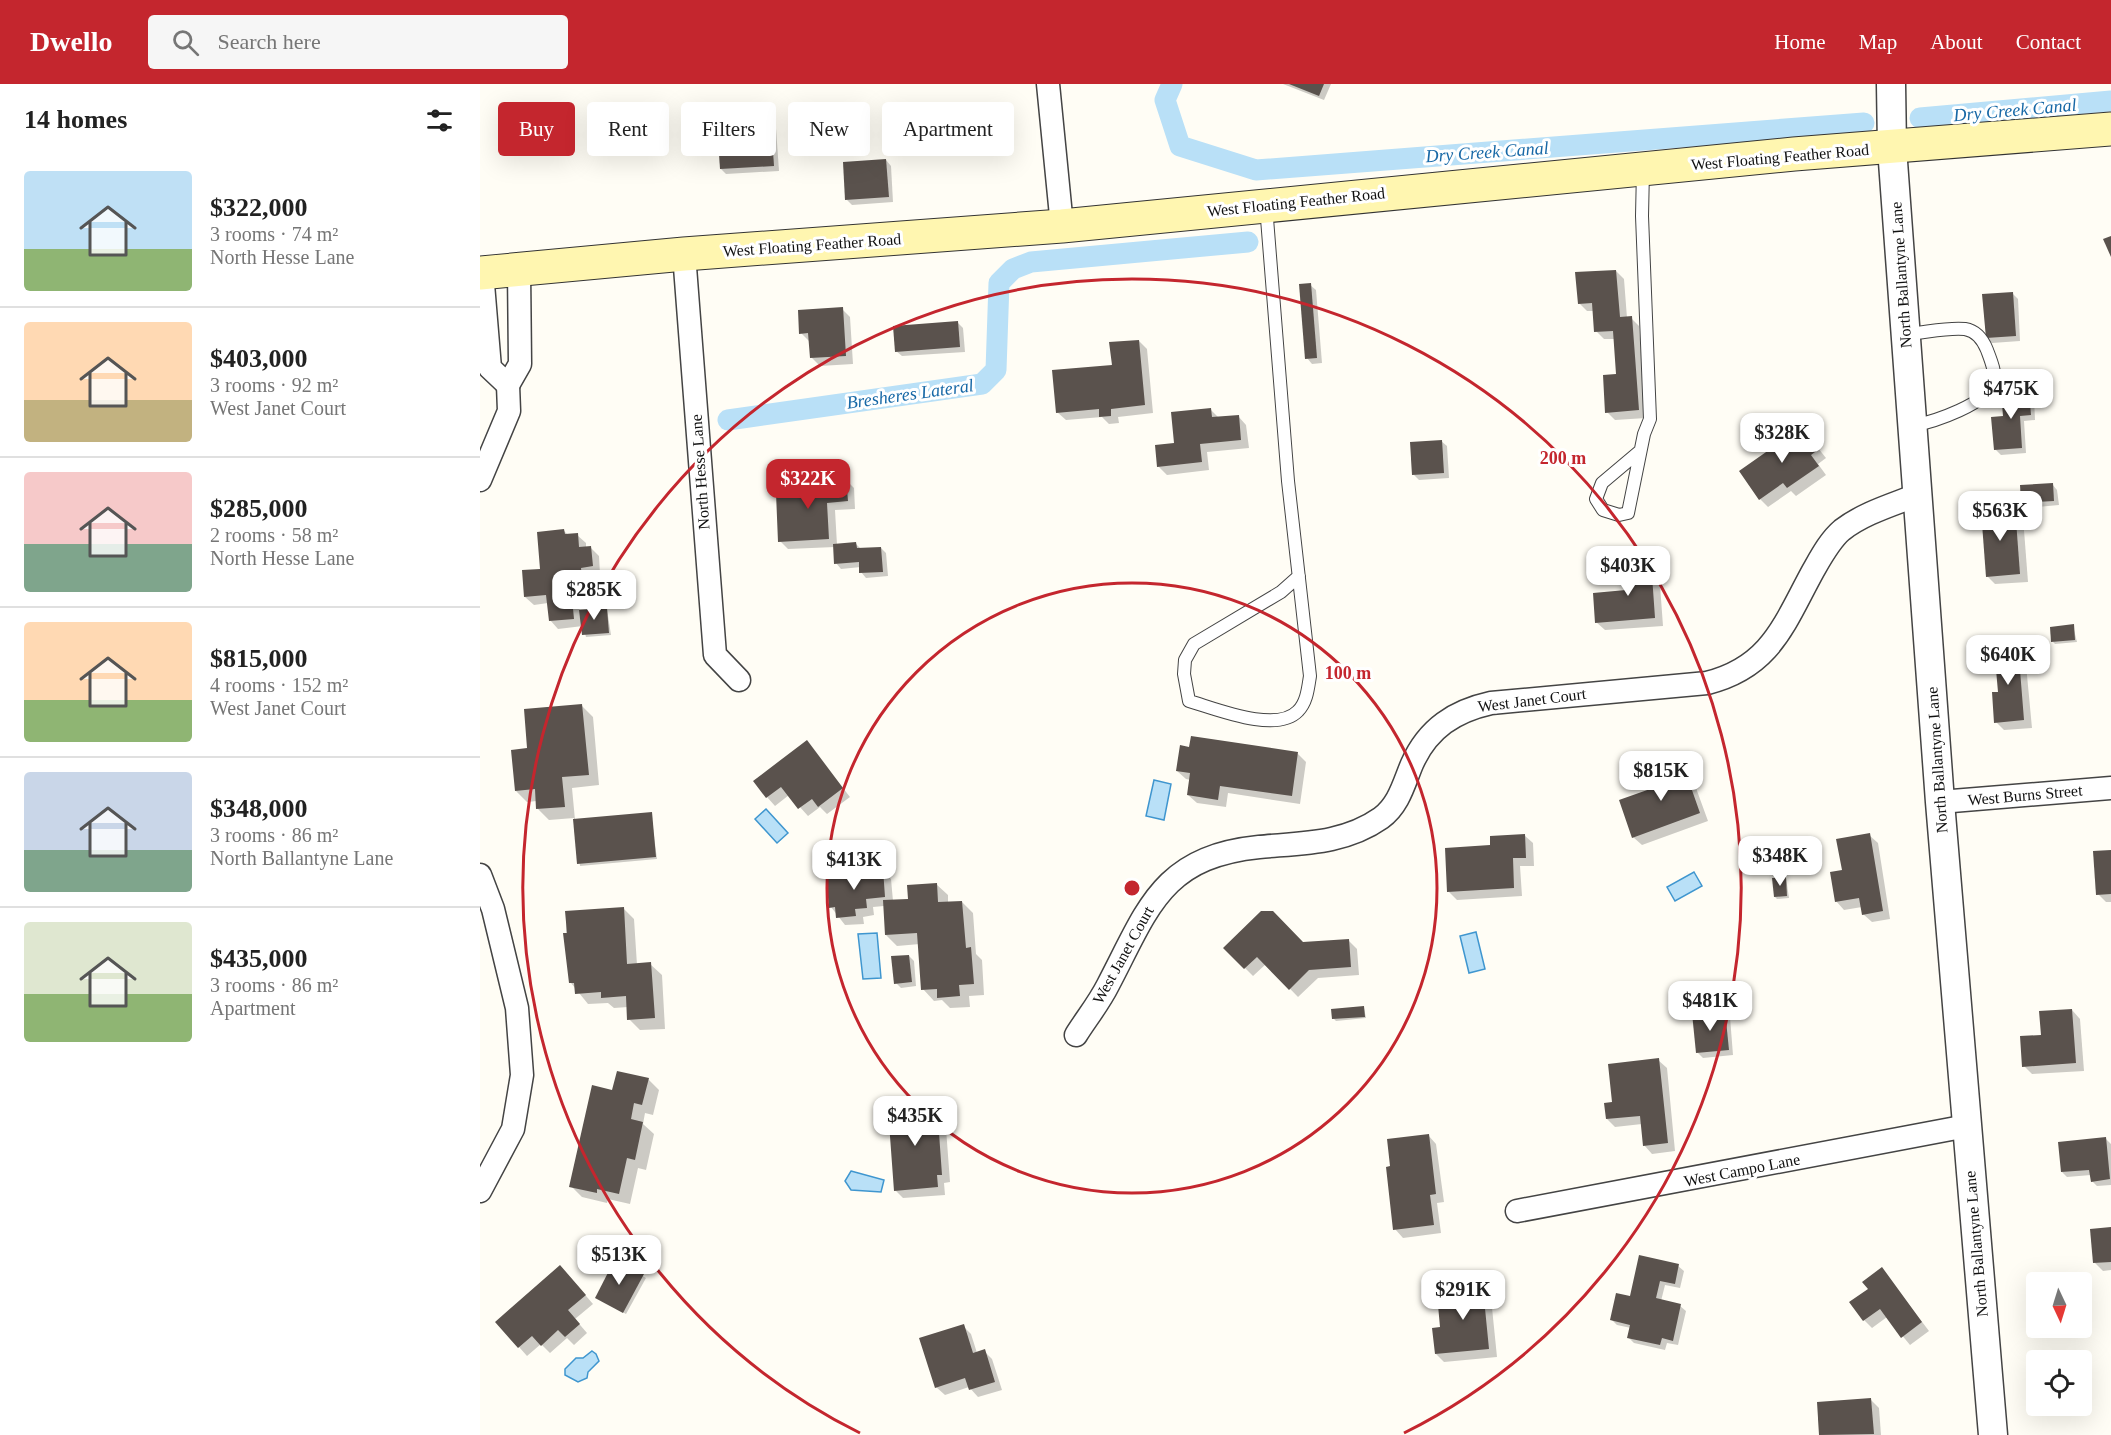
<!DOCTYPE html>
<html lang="en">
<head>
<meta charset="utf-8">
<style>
  :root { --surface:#fff; --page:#f6f6f6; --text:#222; --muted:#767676; --line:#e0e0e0; --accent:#c4262e }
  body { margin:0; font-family:Georgia,serif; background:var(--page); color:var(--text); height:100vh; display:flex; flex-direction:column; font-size:22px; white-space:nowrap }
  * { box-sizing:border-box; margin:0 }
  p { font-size:20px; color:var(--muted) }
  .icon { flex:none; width:33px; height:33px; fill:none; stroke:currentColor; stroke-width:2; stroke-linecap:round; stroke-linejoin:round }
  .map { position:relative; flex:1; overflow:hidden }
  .details { display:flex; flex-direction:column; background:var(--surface); width:480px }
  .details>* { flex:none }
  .top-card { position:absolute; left:18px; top:18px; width:570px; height:54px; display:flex; gap:12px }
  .needle { width:39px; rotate:176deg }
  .buttons { position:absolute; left:1546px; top:1188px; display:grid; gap:12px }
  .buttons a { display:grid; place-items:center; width:66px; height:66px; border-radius:6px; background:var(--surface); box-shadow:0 6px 24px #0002; font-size:30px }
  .price { position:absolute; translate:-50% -51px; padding:0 14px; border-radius:12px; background:#fff; color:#222; font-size:20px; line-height:39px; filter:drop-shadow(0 2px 3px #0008) }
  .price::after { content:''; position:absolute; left:50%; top:36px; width:18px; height:14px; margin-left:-9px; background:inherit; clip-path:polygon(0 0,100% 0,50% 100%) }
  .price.on { background:var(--accent); color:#fff }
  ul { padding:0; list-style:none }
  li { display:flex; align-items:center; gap:18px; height:150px; padding:0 24px }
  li+li { border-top:2px solid var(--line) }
  li span { display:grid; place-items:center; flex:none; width:168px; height:120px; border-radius:6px; color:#555 }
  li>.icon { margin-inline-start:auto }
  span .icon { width:72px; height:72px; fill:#fffc; stroke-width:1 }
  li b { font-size:26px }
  h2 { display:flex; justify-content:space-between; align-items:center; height:72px; padding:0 24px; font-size:26px }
  .chip { padding:0 21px; border-radius:6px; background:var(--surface); box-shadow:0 6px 24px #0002; font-size:21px; line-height:54px }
  .chip.on { background:var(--accent); color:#fff }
  header { display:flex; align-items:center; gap:36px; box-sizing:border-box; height:84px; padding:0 30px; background:var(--accent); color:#fff }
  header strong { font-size:28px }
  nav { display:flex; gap:33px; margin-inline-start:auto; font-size:21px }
  .search { width:420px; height:54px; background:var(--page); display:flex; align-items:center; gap:15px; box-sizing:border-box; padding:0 21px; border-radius:6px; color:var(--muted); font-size:22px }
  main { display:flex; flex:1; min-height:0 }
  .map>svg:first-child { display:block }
  .water { fill:#b9e0f7; stroke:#3f96cf; stroke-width:1.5 }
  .shadow { fill:#0003 }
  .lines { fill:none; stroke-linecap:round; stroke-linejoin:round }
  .canal { stroke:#b9e0f7; stroke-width:21 }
  .building { fill:#5a524d }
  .service-casing { stroke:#444; stroke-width:14 }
  .minor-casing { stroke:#444; stroke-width:25 }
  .tertiary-casing { stroke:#444; stroke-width:31 }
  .secondary-casing { stroke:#333; stroke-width:35 }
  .service { stroke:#fff; stroke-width:12 }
  .minor { stroke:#fff; stroke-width:22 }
  .tertiary { stroke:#fff; stroke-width:28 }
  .secondary { stroke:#fff6b0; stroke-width:33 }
  .ring { fill:none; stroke:#c4262e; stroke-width:3 }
  .labels { text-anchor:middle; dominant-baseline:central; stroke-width:6; stroke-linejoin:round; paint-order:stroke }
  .street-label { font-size:16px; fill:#111; stroke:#fff }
  .water-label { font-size:18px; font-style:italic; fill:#1768a6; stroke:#fff }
  .centre { fill:#c4262e; stroke:#fff; stroke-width:3 }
  .ring-label { font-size:18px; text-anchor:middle; font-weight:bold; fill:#c4262e; stroke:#fff; stroke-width:6; stroke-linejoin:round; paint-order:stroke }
</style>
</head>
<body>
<header>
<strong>Dwello</strong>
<div class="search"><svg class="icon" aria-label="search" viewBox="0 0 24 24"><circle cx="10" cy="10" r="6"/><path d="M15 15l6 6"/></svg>Search here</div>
<nav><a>Home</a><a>Map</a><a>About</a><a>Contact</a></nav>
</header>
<main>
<section class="details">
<h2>14 homes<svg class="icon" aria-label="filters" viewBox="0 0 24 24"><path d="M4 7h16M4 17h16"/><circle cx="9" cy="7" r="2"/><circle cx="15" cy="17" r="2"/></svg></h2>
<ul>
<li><span style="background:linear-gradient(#bfe0f5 65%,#8fb573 0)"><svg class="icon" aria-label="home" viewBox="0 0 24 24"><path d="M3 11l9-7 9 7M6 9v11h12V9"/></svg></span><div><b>$322,000</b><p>3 rooms · 74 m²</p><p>North Hesse Lane</p></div></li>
<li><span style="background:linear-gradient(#ffd9b3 65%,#c2b280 0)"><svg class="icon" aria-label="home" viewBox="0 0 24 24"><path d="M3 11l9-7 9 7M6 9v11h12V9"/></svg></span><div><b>$403,000</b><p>3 rooms · 92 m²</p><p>West Janet Court</p></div></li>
<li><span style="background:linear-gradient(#f6c9c9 60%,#7fa58c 0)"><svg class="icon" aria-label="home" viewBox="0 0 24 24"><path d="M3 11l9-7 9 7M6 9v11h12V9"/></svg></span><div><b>$285,000</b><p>2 rooms · 58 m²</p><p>North Hesse Lane</p></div></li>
<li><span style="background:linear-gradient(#ffd9b3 65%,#8fb573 0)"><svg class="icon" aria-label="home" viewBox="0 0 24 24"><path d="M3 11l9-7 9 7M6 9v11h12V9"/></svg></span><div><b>$815,000</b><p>4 rooms · 152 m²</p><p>West Janet Court</p></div></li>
<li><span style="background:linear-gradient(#c9d6e8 65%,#7fa58c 0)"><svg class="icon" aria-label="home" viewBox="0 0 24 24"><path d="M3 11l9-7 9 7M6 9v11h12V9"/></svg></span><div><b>$348,000</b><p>3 rooms · 86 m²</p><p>North Ballantyne Lane</p></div></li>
<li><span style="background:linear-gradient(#dfe7d0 60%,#8fb573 0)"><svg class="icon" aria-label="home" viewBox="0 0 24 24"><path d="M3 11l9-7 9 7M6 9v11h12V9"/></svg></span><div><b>$435,000</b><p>3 rooms · 86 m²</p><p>Apartment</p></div></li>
</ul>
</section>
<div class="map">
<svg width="1631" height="1351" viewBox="0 0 1631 1351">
  <rect width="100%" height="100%" fill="#fffdf5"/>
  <g class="water">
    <path d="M674,696L691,700L684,736L666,732Z"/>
    <path d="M286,725L308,749L297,759L275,735Z"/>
    <path d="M1214,788L1222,802L1195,817L1187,803Z"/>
    <path d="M996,848L1005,885L989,889L980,852Z"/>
    <path d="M397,849L401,894L383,895L378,850Z"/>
    <path d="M371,1087L404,1096L401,1108L371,1106L365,1097Z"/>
    <path d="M112,1267L116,1270L119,1277L108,1288L107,1294L98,1298L85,1291V1285L96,1274H103Z"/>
  </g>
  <g class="shadow">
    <path d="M803,0H851L844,16Z"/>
    <path d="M291,39L296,44L299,87L246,90L241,85Z"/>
    <path d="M406,76L411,82L413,118L372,121L367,116Z"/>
    <path d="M1136,187L1144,195L1147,234H1151L1159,242L1166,334L1135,336L1127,328L1138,291L1135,255H1124L1116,247L1114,227H1107L1099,219Z"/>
    <path d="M830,201L836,206L842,279L832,280L827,274Z"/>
    <path d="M1532,209L1538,215L1540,257L1512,259L1507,254Z"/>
    <path d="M362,225L370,233L373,280L340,282L332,274L329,257L321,249Z"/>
    <path d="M478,239L483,244L485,268L422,272L416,267Z"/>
    <path d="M659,257L667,265L673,329L638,333L639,339L629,340L622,333L586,336L577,328Z"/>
    <path d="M1548,308L1554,313L1555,336L1544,337L1546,369L1521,371L1515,365L1524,334Z"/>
    <path d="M730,325L739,334L758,332L766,341L769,364L727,368L729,386L687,391L678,382Z"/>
    <path d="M1322,344L1346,374L1338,380L1346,391L1316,412L1311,407L1288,423L1280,415Z"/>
    <path d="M961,357L967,362L969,394L939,396L934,391Z"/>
    <path d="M366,396L374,404L375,425L355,426L357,461L376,460L381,465L401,464L406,469L408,492L386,494L381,488V483L361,485L356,479L355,463L308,465L300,457L321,409Z"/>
    <path d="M1572,400L1577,406L1579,421L1548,424L1543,419Z"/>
    <path d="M1535,425L1543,433L1548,498L1515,500L1507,492Z"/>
    <path d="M84,447L89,452L97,451L106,459V464L110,463L119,472L120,490L109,491L111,521L99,522L100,528L127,525L131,551L106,553L103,542L78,545L70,536L68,519L54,521L45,513Z"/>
    <path d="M1170,479L1179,487L1183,542L1125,546L1116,538L1148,508Z"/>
    <path d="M1593,542L1597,558L1575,560L1573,558Z"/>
    <path d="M1537,562L1545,570L1552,644L1524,646L1516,638L1520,609Z"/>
    <path d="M102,622L113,633L119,701L92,704L95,736L171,729L177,775L100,782L94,734L69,736L58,725L57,717L47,718L36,707Z"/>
    <path d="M327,658L370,713L347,730L340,723L328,732L309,711L295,722L287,713Z"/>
    <path d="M818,670L826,678L820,720L748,709L746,723L717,719L708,711L711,696L706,695L697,687Z"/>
    <path d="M1200,674L1208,682L1228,737L1162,761L1153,753L1189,700Z"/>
    <path d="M1044,751L1053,759L1054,782H1040L1042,812L977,816L969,808L1012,763Z"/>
    <path d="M1389,751L1398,759L1410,835L1392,838L1383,830L1382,823L1364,826L1356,817L1363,787Z"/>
    <path d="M1631,767V818H1626L1618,810Z"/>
    <path d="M402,787L411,795L413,817L430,816L456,800L468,811V819L482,818L493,829L496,870L502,876L504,911L489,912L490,923L470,924L462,916L454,917L443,905L440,860L417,862L406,851L404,822L393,823L394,831L383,833L384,840L365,841L351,823Z"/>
    <path d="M1306,794L1309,814L1297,815L1295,813Z"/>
    <path d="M143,824L154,835L157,881L170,880L182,891L185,945L160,946L149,935L148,923L134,924L128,919L108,920L91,899L86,867V828Z"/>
    <path d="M869,857L877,865L879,891L838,894L818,913L786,880L773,892L745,864Z"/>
    <path d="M429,872L434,877L436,902L421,904L416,899Z"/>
    <path d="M884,924L886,934L856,937L853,934Z"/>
    <path d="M1592,926L1600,935L1604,987L1552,990L1544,982L1563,952Z"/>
    <path d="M1244,928L1250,933L1253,971L1223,974L1217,968Z"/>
    <path d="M1178,976L1187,984L1195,1067L1172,1070L1164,1061L1162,1040L1135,1043L1127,1035L1134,1019Z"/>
    <path d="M168,995L179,1006L173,1031L165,1029L163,1040L174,1050L166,1086L158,1084L150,1120L128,1115L127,1119L102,1113L91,1102L134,1008Z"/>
    <path d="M457,1023L465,1031L470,1098L464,1099L465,1111L423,1114L415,1106Z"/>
    <path d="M948,1051L956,1060L964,1118L957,1119L961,1149L923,1154L915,1145Z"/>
    <path d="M1626,1055L1631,1060V1101L1617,1102L1612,1097L1611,1091L1587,1093L1582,1088Z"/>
    <path d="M1631,1145V1186L1623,1187L1615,1179Z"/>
    <path d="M136,1177L166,1194L146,1230L117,1214Z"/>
    <path d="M1198,1182L1204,1187L1200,1204L1185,1201L1181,1217L1200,1222L1206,1227L1198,1261L1187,1259L1185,1266L1154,1259L1148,1253L1151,1244L1137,1241L1132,1236L1151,1214Z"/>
    <path d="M1402,1185L1449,1247L1430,1261L1407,1233L1392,1244L1384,1236L1390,1205Z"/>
    <path d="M88,1191L113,1220L95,1235L107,1249L94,1261L87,1254L70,1269L61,1260L47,1272L17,1238Z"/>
    <path d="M1001,1195L1010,1204L1017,1273L964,1278L956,1270L962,1245Z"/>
    <path d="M483,1242L491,1250L497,1269L504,1267L512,1275L522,1306L498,1313L489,1303L465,1311L456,1303Z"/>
    <path d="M1391,1316L1399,1324L1401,1351H1341L1339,1319Z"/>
  </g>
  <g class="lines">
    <g class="canal">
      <path d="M692,0L685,16L700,62L776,86L1384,39"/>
      <path d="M1440,34L1631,17"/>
      <path d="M248,336L502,300L516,286L519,199L533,185L551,178L768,158"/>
    </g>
  </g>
  <g class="building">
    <path d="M809,0H844L839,12Z"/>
    <path d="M291,37L294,82L240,85L237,41Z"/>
    <path d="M406,75L409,113L365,116L363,78Z"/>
    <path d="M1631,152V173L1623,155Z"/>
    <path d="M1136,186L1140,233L1152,232L1159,326L1125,329L1123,291L1136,290L1133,247L1114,248L1112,219L1098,220L1095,188Z"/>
    <path d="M831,199L837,274L825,275L819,200Z"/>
    <path d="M1533,208L1536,252L1506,254L1502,210Z"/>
    <path d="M363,223L366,272L330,274L328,249L319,250L318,226Z"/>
    <path d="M478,237L480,263L415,268L413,242Z"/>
    <path d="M659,256L665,321L631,325V332L619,333V325L576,329L572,286L632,281L629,258Z"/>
    <path d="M1549,306L1551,331L1540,332L1542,364L1514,366L1511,333L1523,332L1521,308Z"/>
    <path d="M731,324L732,333L759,331L761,356L720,360L722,378L677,383L675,361L694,359L691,328Z"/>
    <path d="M1323,342L1339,365L1331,371L1339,382L1307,404L1303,399L1279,416L1259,387Z"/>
    <path d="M962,356L964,389L932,391L930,358Z"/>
    <path d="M366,394L368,417L347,419L349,455L298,458L296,409L319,407V397Z"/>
    <path d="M1573,399L1574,417L1541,419L1540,401Z"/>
    <path d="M1535,423L1540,490L1506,493L1501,426Z"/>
    <path d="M84,445L85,450L98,449L99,463L111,462L113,482L101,484L104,513L92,514L94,535L69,537L66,511L44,513L42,486L60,485L57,448Z"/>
    <path d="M376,458L377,464L401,463L403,488L379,489V478L354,480L353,460Z"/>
    <path d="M1171,477L1175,534L1115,539L1113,509L1146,506L1144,479Z"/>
    <path d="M127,524L129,549L102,551L99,526Z"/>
    <path d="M1594,540L1595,556L1571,558L1570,543Z"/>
    <path d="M1538,561L1544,636L1514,639L1512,608H1518L1514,563Z"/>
    <path d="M102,620L109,691L82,693L85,723L56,725L55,705L35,707L31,666L47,664L44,625Z"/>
    <path d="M711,652L818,668L812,712L740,702L738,716L707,711L710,689L696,687L700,661L709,663Z"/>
    <path d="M327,656L363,704L338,723L332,715L318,725L301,703L286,714L273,697Z"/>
    <path d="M1200,672L1220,729L1152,754L1139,716L1187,699L1180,679Z"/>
    <path d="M172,728L176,773L97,780L93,735Z"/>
    <path d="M1390,749L1403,827L1382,831L1379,814L1355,818L1350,788L1362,786L1356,755Z"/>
    <path d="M1045,750L1046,774H1033L1034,804L967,808L965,764L1010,761V752Z"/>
    <path d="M1631,766V810L1616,811L1613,767Z"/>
    <path d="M403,785L405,813L386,815L387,824L375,825L376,832L356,834L355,823L349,824L346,791Z"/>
    <path d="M1306,793L1307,812L1294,813L1292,794Z"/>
    <path d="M457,799L458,818L482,817L486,864L491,863L494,900L479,901L480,912L457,914V905L441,906L437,849L405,851L403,816L428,815L427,801Z"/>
    <path d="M144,823L147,880L171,878L175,934L147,936L146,912L121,914V908L95,910L94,899H89L83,849H87L85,827Z"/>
    <path d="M781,827H793L823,858L869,855L871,883L829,886L809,906L777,873L764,885L743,864Z"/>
    <path d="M429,871L432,898L414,900L411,872Z"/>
    <path d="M884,922L885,933L852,935L851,925Z"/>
    <path d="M1592,925L1596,979L1542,983L1540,952L1561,951L1559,927Z"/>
    <path d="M1245,926L1249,966L1216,969L1212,929Z"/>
    <path d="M1179,974L1188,1059L1163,1062L1160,1032L1126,1035L1124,1019L1132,1018L1128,980Z"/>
    <path d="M137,987L169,994L162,1021L154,1019L151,1035L163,1038L155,1076L147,1074L139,1110L117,1105V1109L89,1103L112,1001L132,1006Z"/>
    <path d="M457,1021L462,1091H457L458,1103L414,1107L408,1025Z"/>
    <path d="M949,1050L956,1110L950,1111L954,1141L913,1146L906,1083L910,1082L907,1055Z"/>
    <path d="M1626,1053L1630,1095L1611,1098L1609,1086L1581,1088L1578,1058Z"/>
    <path d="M1631,1143V1178L1613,1179L1610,1145Z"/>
    <path d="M1159,1171L1199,1180L1195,1200L1180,1197L1176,1214L1201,1220L1193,1257L1182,1254L1180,1261L1147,1254L1150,1241L1130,1236L1136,1209L1150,1212Z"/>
    <path d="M135,1175L164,1190L143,1229L115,1214Z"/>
    <path d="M80,1181L106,1211L88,1226L100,1240L85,1253L78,1246L61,1262L52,1252L38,1264L15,1238Z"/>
    <path d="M1402,1183L1442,1238L1421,1254L1400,1225L1383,1237L1369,1218L1388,1205L1382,1198Z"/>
    <path d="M1002,1194L1009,1265L955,1270L952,1244L960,1243L958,1221L979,1218L977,1196Z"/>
    <path d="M484,1240L493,1269L505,1265L515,1298L489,1306L485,1294L455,1304L439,1254Z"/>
    <path d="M1391,1314L1394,1350L1339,1351L1337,1318Z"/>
  </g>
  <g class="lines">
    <defs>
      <g id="service">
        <path d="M786,122L808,397L830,592C828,604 827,618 818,627C796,650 734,624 709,617L704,590L705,576L714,560L801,508L819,492"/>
        <path d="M1426,250C1444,249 1467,243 1485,245C1497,247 1503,256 1507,266C1510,274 1516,288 1514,297C1509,320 1453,338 1432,342"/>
        <path d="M1160,367L1122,399L1116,415L1123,426L1139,431L1148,429L1164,350L1170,335L1162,132L1163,86"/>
      </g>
      <g id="minor">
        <path d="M568,0L582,142"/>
        <path d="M204,170L235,571L259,596"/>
        <path d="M2,188L10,284L28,301L40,280L39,186"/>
        <path d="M0,396L29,327L28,301"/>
        <path d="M1460,718L1631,704"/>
        <path d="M0,791L13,825L37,924L42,991L33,1045L0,1107"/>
        <path d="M596,951C606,935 619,919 628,901C668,825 681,773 779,763C822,759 864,760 901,734C919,721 924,699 932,680C948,644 975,627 1011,619L1227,599C1291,583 1304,540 1333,487C1341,473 1350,456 1362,446C1384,429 1412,421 1437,411"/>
        <path d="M1037,1127L1487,1042"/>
      </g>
      <path id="tertiary" d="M1411,0L1412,64L1460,718L1513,1351"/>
      <path id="secondary" d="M0,189L204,170L582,142L1314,70L1631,45"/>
    </defs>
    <use href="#service" class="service-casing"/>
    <use href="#minor" class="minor-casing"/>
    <use href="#tertiary" class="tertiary-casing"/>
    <use href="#secondary" class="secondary-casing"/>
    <use href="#service" class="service"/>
    <use href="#minor" class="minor"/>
    <use href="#tertiary" class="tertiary"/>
    <use href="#secondary" class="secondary"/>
  </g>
  <g class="ring">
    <circle cx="652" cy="804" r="305"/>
    <path d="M380 1349A609 609 0 1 1 924 1349"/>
  </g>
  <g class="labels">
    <g class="street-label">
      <text transform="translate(1300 73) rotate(-5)">West Floating Feather Road</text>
      <text transform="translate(816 118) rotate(-6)">West Floating Feather Road</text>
      <text transform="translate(332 161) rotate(-4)">West Floating Feather Road</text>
      <text transform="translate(1421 191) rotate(-94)">North Ballantyne Lane</text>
      <text transform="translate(220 388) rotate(-94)">North Hesse Lane</text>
      <text transform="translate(1052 616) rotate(-7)">West Janet Court</text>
      <text transform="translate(1457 676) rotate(-94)">North Ballantyne Lane</text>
      <text transform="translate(1545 711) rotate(-5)">West Burns Street</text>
      <text transform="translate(643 871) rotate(-61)">West Janet Court</text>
      <text transform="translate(1262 1086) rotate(-11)">West Campo Lane</text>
      <text transform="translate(1496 1160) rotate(-95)">North Ballantyne Lane</text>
    </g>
    <g class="water-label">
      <text transform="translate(1535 26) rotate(-5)">Dry Creek Canal</text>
      <text transform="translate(1007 68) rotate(-4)">Dry Creek Canal</text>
      <text transform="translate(430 310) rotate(-8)">Bresheres Lateral</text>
    </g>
  </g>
  <circle cx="652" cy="804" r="9" class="centre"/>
  <g class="ring-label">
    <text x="1083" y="380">200 m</text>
    <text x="868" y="595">100 m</text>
  </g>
</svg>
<div class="buttons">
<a><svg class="needle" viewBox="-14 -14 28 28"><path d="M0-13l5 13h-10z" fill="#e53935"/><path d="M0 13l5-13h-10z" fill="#767676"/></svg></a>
<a><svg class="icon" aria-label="locate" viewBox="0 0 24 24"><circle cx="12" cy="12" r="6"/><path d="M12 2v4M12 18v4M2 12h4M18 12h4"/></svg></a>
</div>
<b class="price" style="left:1531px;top:336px">$475K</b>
<b class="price" style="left:1302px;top:380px">$328K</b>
<b class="price on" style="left:328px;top:426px">$322K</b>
<b class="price" style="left:1520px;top:458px">$563K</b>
<b class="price" style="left:1148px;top:513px">$403K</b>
<b class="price" style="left:114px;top:537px">$285K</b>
<b class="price" style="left:1528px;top:602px">$640K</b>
<b class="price" style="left:1181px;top:718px">$815K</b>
<b class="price" style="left:1300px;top:803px">$348K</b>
<b class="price" style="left:374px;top:807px">$413K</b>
<b class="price" style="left:1230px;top:948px">$481K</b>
<b class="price" style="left:435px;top:1063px">$435K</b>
<b class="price" style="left:139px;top:1202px">$513K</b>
<b class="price" style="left:983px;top:1237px">$291K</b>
<div class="top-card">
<a class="chip on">Buy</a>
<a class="chip">Rent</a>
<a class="chip">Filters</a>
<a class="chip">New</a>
<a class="chip">Apartment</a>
</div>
</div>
</main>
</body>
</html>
